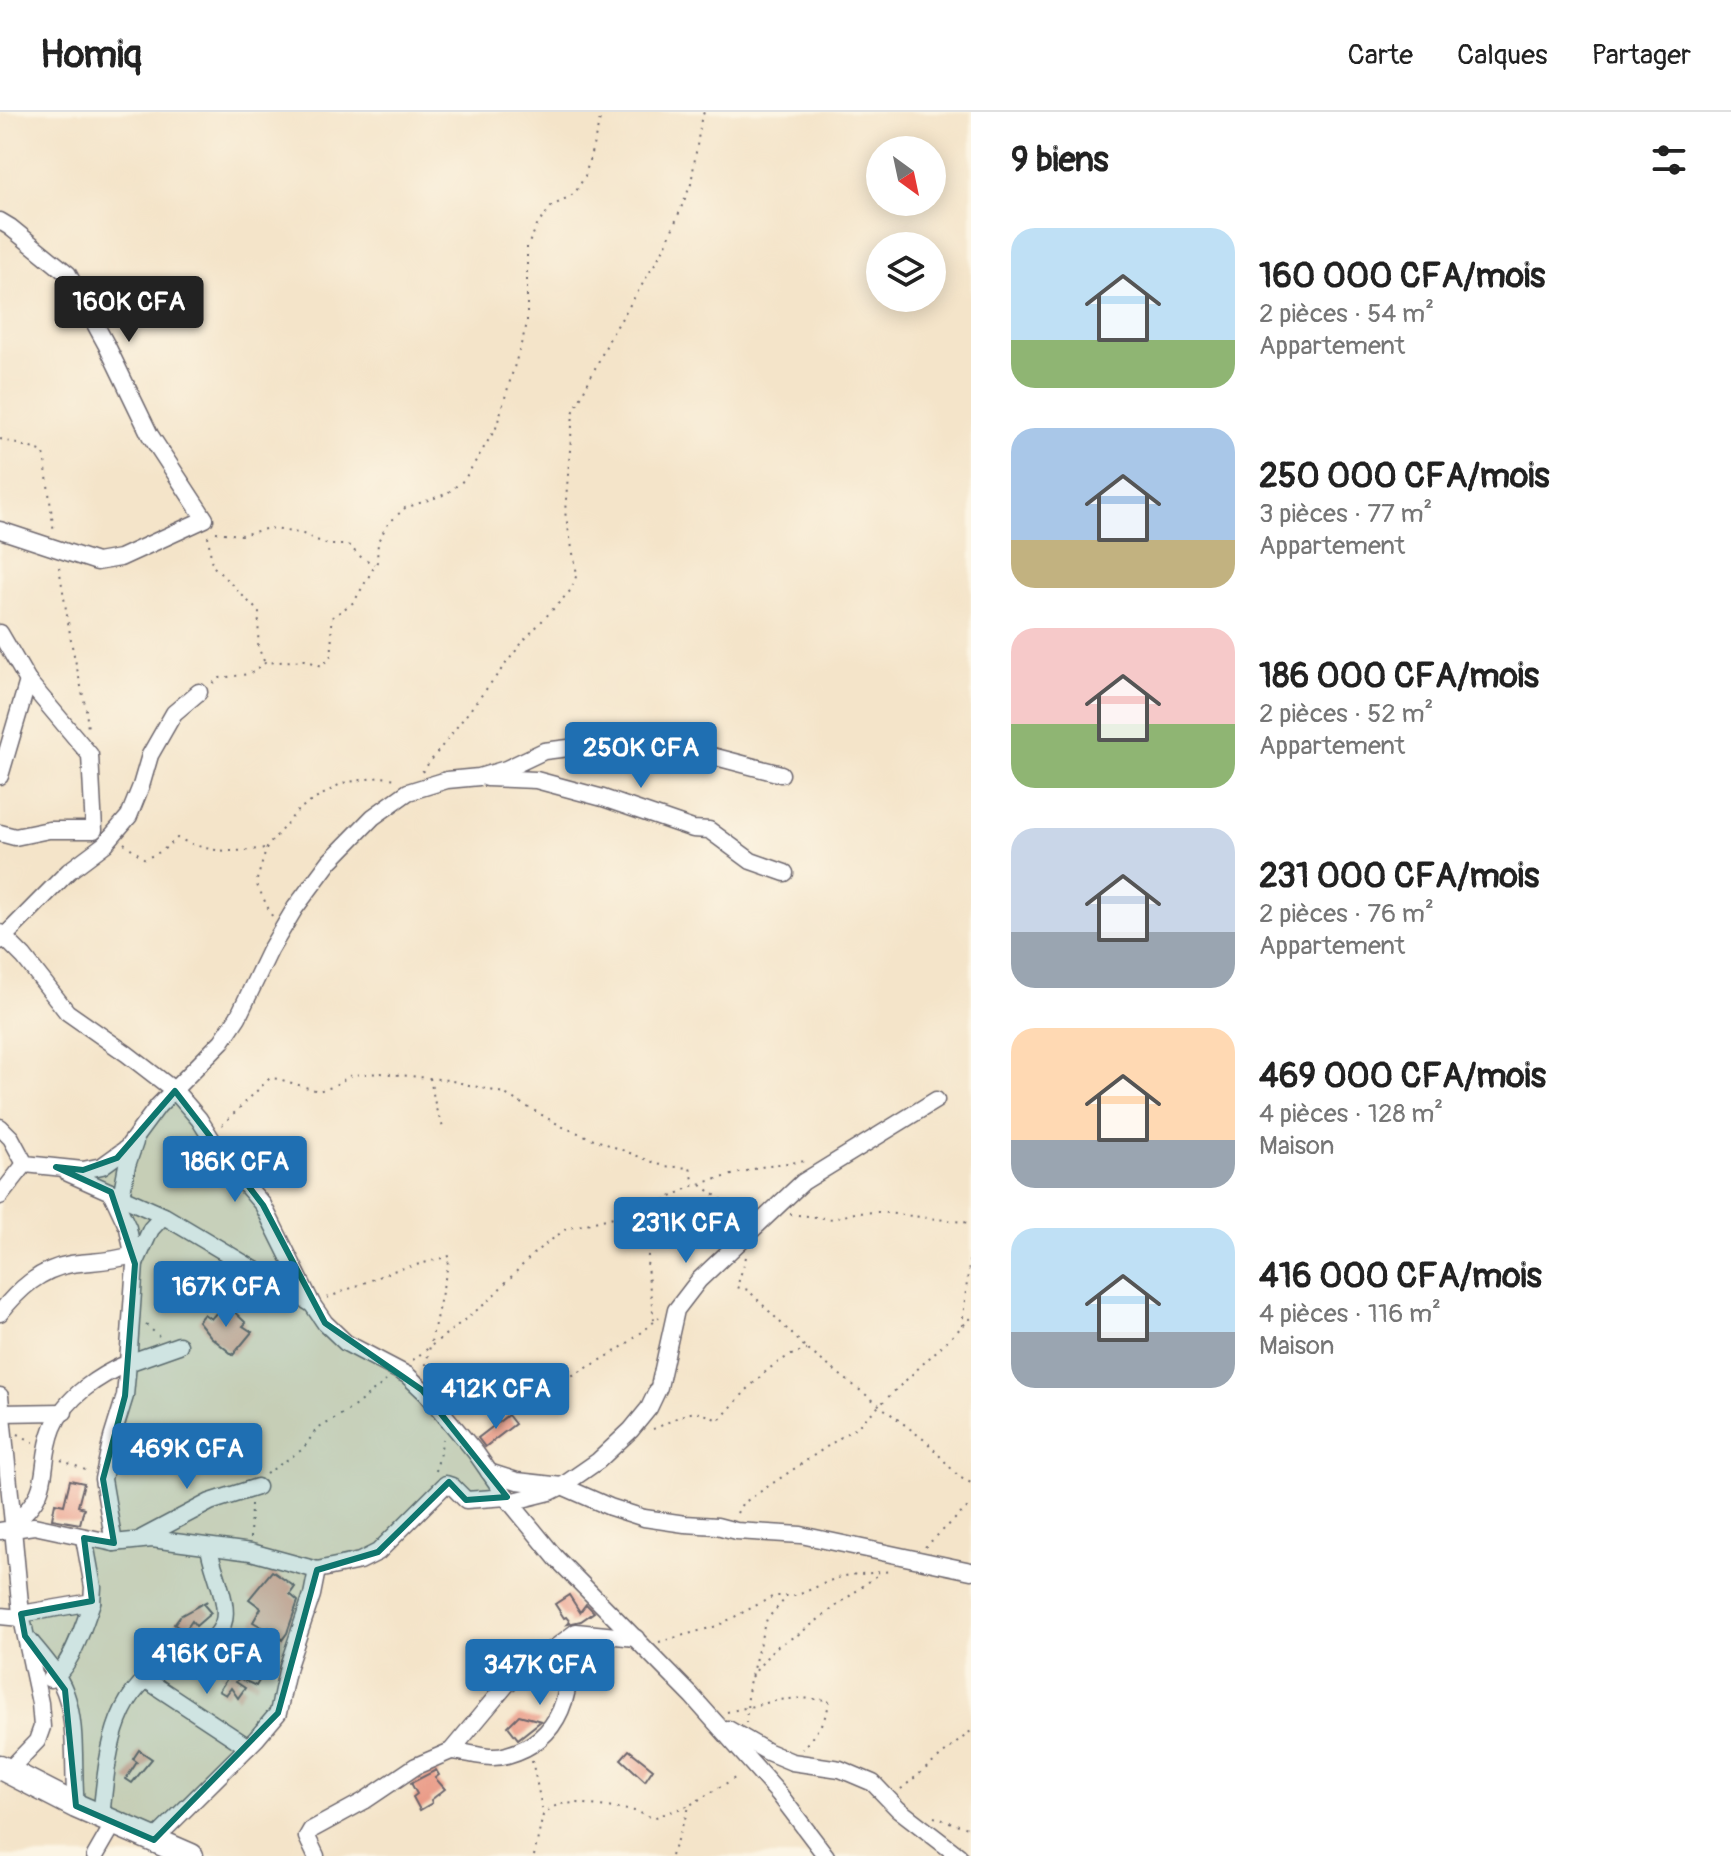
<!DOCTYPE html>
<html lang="fr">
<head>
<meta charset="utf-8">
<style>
  :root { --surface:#fff; --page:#f6f6f6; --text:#222; --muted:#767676; --line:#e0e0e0; --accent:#1f6fb2 }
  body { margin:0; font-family:Pangolin,sans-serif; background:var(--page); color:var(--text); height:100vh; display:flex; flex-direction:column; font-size:30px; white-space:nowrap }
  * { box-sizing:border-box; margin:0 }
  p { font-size:26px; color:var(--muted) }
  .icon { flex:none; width:44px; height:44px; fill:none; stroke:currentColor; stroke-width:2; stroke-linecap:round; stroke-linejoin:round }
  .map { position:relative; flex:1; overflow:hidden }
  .details { display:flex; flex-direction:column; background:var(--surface); width:760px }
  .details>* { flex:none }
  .needle { width:52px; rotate:147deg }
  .buttons { position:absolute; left:866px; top:24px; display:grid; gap:16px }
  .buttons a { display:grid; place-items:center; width:80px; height:80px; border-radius:50%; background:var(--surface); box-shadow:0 4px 20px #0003; font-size:40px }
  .price { position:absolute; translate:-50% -68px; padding:0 18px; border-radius:8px; background:var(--accent); color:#fff; font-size:26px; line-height:52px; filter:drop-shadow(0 2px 4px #0008) }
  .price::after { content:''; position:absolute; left:50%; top:48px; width:24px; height:18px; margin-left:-12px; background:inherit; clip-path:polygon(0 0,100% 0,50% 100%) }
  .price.on { background:#222; color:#fff }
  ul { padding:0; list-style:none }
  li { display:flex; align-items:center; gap:24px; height:200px; padding:0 40px }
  li span { display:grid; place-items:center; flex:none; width:224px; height:160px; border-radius:24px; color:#555 }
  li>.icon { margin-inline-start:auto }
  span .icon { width:96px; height:96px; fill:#fffc; stroke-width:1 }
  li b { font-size:34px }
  h2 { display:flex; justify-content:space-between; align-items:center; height:96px; padding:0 40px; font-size:34px }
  header { display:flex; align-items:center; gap:48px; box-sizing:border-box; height:112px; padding:0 40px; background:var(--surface); border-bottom:2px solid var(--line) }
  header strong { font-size:38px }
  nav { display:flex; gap:44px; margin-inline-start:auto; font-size:28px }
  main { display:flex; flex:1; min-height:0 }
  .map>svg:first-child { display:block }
  .building { fill:#e99884 }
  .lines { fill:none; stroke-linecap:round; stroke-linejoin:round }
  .street-casing { stroke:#6c666d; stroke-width:19 }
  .secondary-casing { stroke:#6c666d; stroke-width:27 }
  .path { stroke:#6c666d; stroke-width:2; stroke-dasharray:2 6; stroke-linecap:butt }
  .street { stroke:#fff; stroke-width:16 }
  .secondary { stroke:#fff; stroke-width:24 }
  .marked { fill:#0f766e; fill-opacity:0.2; stroke:#0f766e; stroke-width:6; stroke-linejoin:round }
</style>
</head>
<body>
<header>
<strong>Homiq</strong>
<nav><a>Carte</a><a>Calques</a><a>Partager</a></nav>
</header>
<main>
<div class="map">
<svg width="971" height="1744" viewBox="0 0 971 1744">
  <rect width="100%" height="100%" fill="#fcf5e5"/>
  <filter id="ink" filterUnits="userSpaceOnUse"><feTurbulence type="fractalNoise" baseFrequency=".0125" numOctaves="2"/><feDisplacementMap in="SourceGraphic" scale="16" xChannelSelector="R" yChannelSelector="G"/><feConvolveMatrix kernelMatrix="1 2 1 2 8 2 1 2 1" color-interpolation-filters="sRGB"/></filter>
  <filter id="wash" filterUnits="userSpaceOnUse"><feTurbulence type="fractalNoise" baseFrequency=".006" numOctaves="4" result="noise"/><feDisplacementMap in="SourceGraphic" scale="32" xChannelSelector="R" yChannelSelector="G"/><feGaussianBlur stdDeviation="1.8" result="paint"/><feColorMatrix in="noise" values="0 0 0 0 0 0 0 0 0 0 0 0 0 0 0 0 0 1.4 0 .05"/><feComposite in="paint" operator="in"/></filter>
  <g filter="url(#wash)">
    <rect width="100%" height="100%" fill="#f4e4c9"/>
    <g id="blocks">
      <g class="building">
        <path d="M225,1191L246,1211L243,1214L252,1220L233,1243L211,1225L198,1209L204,1202L211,1207Z"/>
        <path d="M508,1303L515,1312L485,1335L478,1326Z"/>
        <path d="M70,1368L84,1371L78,1394L84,1396L80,1412L52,1407L55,1391L64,1393Z"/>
        <path d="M272,1459L295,1475L290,1482L298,1489L287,1521L282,1528L269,1516L267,1518L253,1510L261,1496L249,1487Z"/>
        <path d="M569,1483L580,1500L586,1492L594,1500L581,1509L568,1512L570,1510L566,1505L564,1506L555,1492Z"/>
        <path d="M207,1489L204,1493L211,1501L196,1514L192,1509L184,1520L174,1512L180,1504Z"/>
        <path d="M218,1540L259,1569L256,1574L239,1566L236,1570L245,1576L238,1586L231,1576L226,1583L219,1579L226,1568L220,1559L228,1564L230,1561L212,1552Z"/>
        <path d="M519,1603L541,1609L518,1627L508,1614Z"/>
        <path d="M139,1638L152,1647L132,1671L126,1667L137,1650L133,1647Z"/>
        <path d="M629,1638L653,1657L645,1669L621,1647Z"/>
        <path d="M436,1658L439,1663L435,1666L445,1677L431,1688L432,1691L420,1698L413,1685L417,1682L411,1671Z"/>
      </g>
    </g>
  </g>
  <g filter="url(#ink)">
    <use href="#blocks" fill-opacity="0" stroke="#6c666d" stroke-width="2"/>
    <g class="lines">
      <defs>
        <g id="street">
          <path d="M0,109L10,115L68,162L107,234L150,323L205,407L120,446L97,450L0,418"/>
          <path d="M0,521L28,569L90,643L94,718H49L15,725L0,721"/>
          <path d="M0,664L28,569"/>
          <path d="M487,666L536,668L603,686L693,717L709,718L751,749L785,761"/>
          <path d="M0,821L24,845L67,900L127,942L175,979L199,1007L226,1050L263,1093L312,1192L325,1211L346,1231L407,1263L426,1281L476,1341L510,1390L556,1446L692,1584L779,1682L826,1744"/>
          <path d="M0,829L69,759L105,732L129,704L141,674L150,643L174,601L199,580"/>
          <path d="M0,1015L11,1026L25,1052L83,1058L102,1054L127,1036L158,994L222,929L238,905L270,838L295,796L330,749L373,705L408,680L447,668L479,665L506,657L544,639L601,632L683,633L712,644L781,662"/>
          <path d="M68,1061L164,1104L312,1192"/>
          <path d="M0,1084L25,1052"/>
          <path d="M121,1085L127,1053L135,1030"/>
          <path d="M135,1152L151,1117L163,1104"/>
          <path d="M0,1201C18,1178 40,1157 71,1152C95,1149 109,1150 133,1143"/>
          <path d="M0,1284L13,1411"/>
          <path d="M0,1301L64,1300"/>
          <path d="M489,1360L517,1369L562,1374L610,1395L644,1406L685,1412L717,1414L736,1419L801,1423L971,1459"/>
          <path d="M510,1390L550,1380L562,1374L598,1349L631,1318L649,1296L659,1275L676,1198L699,1168L803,1070L936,988"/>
          <path d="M0,1419L13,1417V1411C56,1377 37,1357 53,1316C65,1285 100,1263 128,1251L135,1152L128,1116L111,1080"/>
          <path d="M142,1426L210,1390L257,1375"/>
          <path d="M114,1431L103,1367L112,1326L125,1284L128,1251L179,1233"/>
          <path d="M21,1502L92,1490L93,1475L84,1426"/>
          <path d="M0,1504L21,1506"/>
          <path d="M29,1528C42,1544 58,1561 65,1580C78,1615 72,1657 76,1694"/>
          <path d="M50,1567C70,1559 85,1510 92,1490"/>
          <path d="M145,1567L248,1635"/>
          <path d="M728,1617L768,1640L792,1650L840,1657L873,1671L898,1697L959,1744"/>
          <path d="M451,1639C469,1640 489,1649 507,1643C562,1628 575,1577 567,1527"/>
          <path d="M8,1659L37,1629L42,1615L40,1591L21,1502L13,1417L34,1414L114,1431L152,1427L251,1440L317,1458L360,1449L378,1440L446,1372L452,1374L466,1388L507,1385"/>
          <path d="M101,1705C108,1643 110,1578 175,1547C194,1538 214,1534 223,1512C231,1492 211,1456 209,1435"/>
          <path d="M154,1728L256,1627L278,1601L288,1554L312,1483L317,1458"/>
          <path d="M95,1744L114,1711"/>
          <path d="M316,1744L307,1725L311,1718L364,1689L416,1654L451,1639L507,1572L576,1520L636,1526"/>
        </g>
        <path id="secondary" d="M0,1655L76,1694L191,1744"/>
      </defs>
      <use href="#street" class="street-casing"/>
      <use href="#secondary" class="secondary-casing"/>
      <g class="path">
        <path d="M0,327L44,340L54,421"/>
        <path d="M216,420L241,423L269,416L303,422L328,433H348L361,445L374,452"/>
        <path d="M208,424L212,453L259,500L258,535L264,549"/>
        <path d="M59,455L72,534L86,597L88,618"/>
        <path d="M213,571L220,566L249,562L265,551L305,548L322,554L332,542L331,506L354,490L377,450L378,429L388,412L405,396L446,382L464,368L496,316L527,212V135L538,112L551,95L575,81L585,64L602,0"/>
        <path d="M422,660L525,527L571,478L577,462L565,400L573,301L611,224L665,135L691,72L701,8L704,0"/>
        <path d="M124,731L145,747L162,739L177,726C211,741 230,741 266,736"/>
        <path d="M272,804L256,771L267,735L299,697L342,671L381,665L397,667"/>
        <path d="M430,966L436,997L444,1018"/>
        <path d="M222,1013L270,966L279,967L318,979L332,975L351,963L381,961L448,968L503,981L563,1015L663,1054L690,1056L694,1071"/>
        <path d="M701,1073L744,1104"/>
        <path d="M652,1095L647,1155L654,1208"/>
        <path d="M790,1102L833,1107L855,1101L878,1100L971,1111"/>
        <path d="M746,1145L737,1175L748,1178L808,1238L927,1330L959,1365L971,1371"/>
        <path d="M327,1186L393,1159L450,1144L425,1257"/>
        <path d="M146,1213L159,1224"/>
        <path d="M962,1214L971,1135"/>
        <path d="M413,1248L486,1191L535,1140L566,1117L646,1097L695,1073L769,1053L807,1049"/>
        <path d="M565,1267C600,1250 631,1232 659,1205"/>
        <path d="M653,1317C666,1313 685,1298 699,1301C706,1302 712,1306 719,1308C744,1283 770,1245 807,1238"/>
        <path d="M18,1322L33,1330"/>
        <path d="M61,1348L88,1359"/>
        <path d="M436,1359L443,1327"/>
        <path d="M266,1362L303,1337L316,1318L352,1296L386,1269"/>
        <path d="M737,1401L742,1392L859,1313L971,1206"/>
        <path d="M250,1426L251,1392"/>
        <path d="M925,1435L971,1392"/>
        <path d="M659,1530L717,1514L774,1484H796L834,1467L849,1463L893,1459"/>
        <path d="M751,1565L774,1536L799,1522L879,1462"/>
        <path d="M727,1600L779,1588L800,1586L829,1588C829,1605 814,1624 802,1637"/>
        <path d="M746,1611L749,1572L764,1515L767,1507L785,1487"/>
        <path d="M532,1648L543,1701"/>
        <path d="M901,1677L971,1619"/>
        <path d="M934,1705L971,1717"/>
        <path d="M534,1744L543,1703L558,1692L578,1691L635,1699L653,1706L690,1693"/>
        <path d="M671,1744L690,1693L735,1666"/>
      </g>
      <use href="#street" class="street"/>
      <use href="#secondary" class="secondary"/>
    </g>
  </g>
  <path class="marked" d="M175,979L263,1093L325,1211L422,1278L507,1385L466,1388L449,1370L378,1440L317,1458L278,1601L154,1728L76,1694L65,1578L25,1524L21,1502L92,1489L84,1426L114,1431L103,1367L125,1284L135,1152L111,1080L56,1055L83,1058L117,1046Z"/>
</svg>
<div class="buttons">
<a><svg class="needle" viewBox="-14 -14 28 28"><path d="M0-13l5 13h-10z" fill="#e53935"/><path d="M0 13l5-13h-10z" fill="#767676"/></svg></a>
<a><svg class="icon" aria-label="layers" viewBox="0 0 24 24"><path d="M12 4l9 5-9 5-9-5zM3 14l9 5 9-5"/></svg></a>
</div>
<b class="price on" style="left:129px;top:232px">160K CFA</b>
<b class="price" style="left:641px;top:678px">250K CFA</b>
<b class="price" style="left:235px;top:1092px">186K CFA</b>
<b class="price" style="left:686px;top:1153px">231K CFA</b>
<b class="price" style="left:226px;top:1217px">167K CFA</b>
<b class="price" style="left:496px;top:1319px">412K CFA</b>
<b class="price" style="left:187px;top:1379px">469K CFA</b>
<b class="price" style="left:207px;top:1584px">416K CFA</b>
<b class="price" style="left:540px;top:1595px">347K CFA</b>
</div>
<section class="details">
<h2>9 biens<svg class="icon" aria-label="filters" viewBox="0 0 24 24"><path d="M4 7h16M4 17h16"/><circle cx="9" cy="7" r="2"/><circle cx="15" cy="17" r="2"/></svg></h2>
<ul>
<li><span style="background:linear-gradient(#bfe0f5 70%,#8fb573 0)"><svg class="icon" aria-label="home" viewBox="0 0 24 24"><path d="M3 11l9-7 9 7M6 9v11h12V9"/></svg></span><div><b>160 000 CFA/mois</b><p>2 pièces · 54 m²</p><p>Appartement</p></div></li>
<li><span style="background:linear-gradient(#a9c7e8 70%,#c2b280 0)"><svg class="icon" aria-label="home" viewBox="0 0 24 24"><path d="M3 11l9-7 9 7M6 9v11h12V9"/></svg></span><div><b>250 000 CFA/mois</b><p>3 pièces · 77 m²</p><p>Appartement</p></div></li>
<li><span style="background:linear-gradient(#f6c9c9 60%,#8fb573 0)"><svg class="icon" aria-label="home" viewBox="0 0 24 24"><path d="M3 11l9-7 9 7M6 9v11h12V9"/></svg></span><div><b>186 000 CFA/mois</b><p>2 pièces · 52 m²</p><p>Appartement</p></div></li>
<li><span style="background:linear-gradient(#c9d6e8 65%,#9aa5b1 0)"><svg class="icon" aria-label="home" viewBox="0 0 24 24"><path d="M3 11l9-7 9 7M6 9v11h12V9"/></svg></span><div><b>231 000 CFA/mois</b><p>2 pièces · 76 m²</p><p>Appartement</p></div></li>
<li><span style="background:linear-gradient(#ffd9b3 70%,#9aa5b1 0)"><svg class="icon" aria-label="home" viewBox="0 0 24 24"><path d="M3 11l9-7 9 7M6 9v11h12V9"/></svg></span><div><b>469 000 CFA/mois</b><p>4 pièces · 128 m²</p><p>Maison</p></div></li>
<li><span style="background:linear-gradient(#bfe0f5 65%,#9aa5b1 0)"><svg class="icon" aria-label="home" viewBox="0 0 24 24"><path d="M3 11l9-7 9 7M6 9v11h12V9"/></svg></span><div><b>416 000 CFA/mois</b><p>4 pièces · 116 m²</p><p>Maison</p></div></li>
</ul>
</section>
</main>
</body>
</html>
